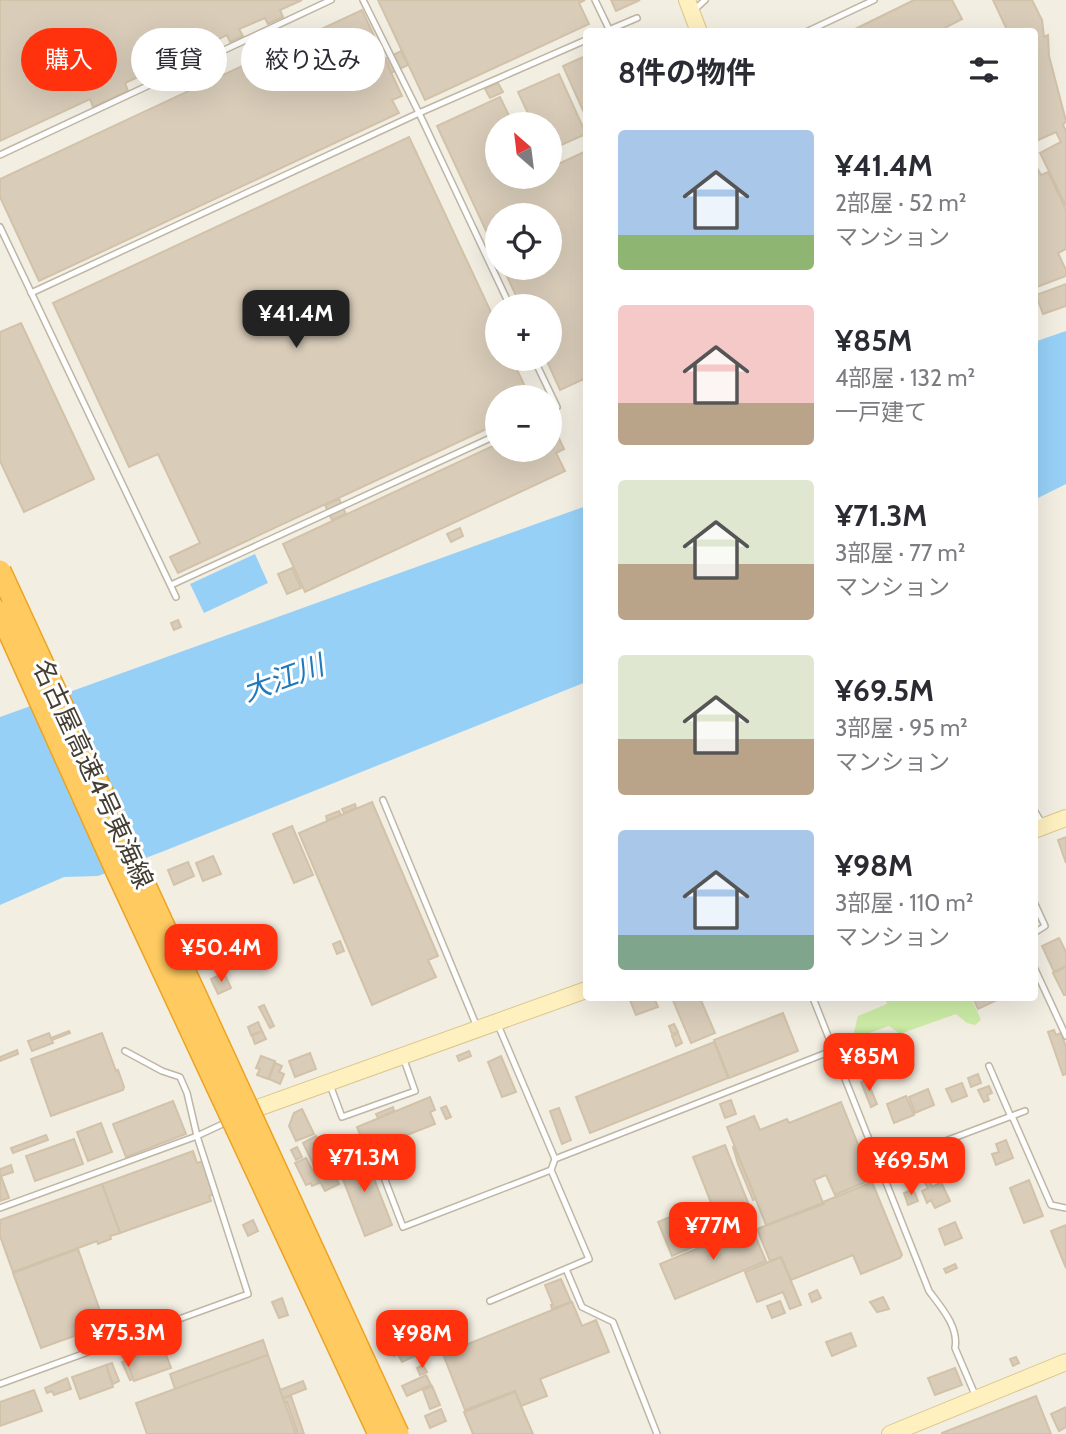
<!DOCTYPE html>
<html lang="ja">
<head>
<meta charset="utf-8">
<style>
  :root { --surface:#fff; --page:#f7f7f7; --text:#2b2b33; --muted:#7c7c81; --accent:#ff320d }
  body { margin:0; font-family:Cabin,"Noto Sans JP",sans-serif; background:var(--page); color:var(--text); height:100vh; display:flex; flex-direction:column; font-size:26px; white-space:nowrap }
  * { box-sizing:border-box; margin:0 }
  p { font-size:23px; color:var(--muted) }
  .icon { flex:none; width:38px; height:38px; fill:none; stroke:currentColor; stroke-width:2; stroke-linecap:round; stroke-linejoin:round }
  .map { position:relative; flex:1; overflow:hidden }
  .sheet { position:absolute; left:583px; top:28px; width:455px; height:973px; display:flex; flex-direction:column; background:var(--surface); border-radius:7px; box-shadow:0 7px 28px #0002 }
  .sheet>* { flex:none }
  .hud { position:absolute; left:21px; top:28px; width:457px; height:63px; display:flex; gap:14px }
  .needle { width:46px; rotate:332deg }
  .fabs { position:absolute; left:485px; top:112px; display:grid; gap:14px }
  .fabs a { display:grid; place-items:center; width:77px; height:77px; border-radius:50%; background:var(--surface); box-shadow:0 7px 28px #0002; font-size:35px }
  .price { position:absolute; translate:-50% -60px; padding:0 16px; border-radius:14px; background:var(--accent); color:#fff; font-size:23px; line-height:46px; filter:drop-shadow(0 2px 4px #0008) }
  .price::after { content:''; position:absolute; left:50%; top:42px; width:21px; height:16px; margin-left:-10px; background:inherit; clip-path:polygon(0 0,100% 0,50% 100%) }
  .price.current { background:#222; color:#fff }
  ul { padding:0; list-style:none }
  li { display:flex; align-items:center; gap:21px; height:175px; padding:0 35px }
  li span { display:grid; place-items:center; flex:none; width:196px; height:140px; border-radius:7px; color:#555 }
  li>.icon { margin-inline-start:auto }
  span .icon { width:84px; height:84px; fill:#fffc; stroke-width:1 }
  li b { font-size:30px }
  h2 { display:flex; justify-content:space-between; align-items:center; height:84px; padding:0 35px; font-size:30px }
  .tag { padding:0 24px; border-radius:32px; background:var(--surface); box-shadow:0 7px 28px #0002; font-size:24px; line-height:63px }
  .tag.current { background:var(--accent); color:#fff }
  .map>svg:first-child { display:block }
  .green { fill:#cceca6 }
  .water { fill:#97d0f7 }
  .building { fill:#d9ccb9; stroke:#d1c2a9; stroke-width:2 }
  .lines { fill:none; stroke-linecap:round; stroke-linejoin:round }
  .lane-casing { stroke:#bfb6a4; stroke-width:8 }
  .secondary-casing { stroke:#dbc78e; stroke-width:18 }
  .lane { stroke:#fff; stroke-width:5 }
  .secondary { stroke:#fff0c0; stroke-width:16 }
  .highway-bridge-casing { stroke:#eda322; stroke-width:24; stroke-linecap:butt }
  .highway-bridge { stroke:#ffcb61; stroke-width:21 }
  .labels { text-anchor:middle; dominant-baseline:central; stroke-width:6; stroke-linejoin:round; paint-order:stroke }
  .street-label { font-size:26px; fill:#453e32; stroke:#fff }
  .water-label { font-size:28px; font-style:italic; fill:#2179bb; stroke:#fff }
</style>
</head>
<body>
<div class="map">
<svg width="1066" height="1434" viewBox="0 0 1066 1434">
  <rect width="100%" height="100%" fill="#f3eee2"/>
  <path class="green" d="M885,998H971L981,1020L975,1025L967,1023L956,1014L900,1034L889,1026L858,1037L854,1032L858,1016L887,1004Z"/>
  <g class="water">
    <path d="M1066,331V484L1034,500V342Z"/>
    <path d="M586,506V682L164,851L98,876L64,877L0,905V717Z"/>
    <path d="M255,554L268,583L204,613L190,584Z"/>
  </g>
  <g class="building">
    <path d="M0,0H302L280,10L283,17L268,24L265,18L239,29L243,36L230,42L227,35L125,83L128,91L93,107L90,99L0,141Z"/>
    <path d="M378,0H585L579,3L589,24L425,100Z"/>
    <path d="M611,0H640L616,11Z"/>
    <path d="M914,0H952L962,19L937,32H849Z"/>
    <path d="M993,0H1032L1042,20L1044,37L1048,35L1049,56L1066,121L1063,125L1066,131V206L1040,153L1061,142L1056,132L1034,142V32H1008Z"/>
    <path d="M362,10L402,96L392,100L399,113L39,281L0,197V179Z"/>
    <path d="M401,51L408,65L391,73L385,59Z"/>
    <path d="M583,57L586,63V117L563,66Z"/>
    <path d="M559,74L586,134L550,150V124H533L518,92Z"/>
    <path d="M498,83L503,92L490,98L485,89Z"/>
    <path d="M500,97L513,124H497V177H550V168L586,151V378L560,390L546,359H550V306H521L503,268H550V215H497V254L437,126Z"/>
    <path d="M409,137L497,325V359H512L530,397H497V424L178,573L170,557L200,543L158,454L129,467L53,303Z"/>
    <path d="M1034,162L1041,175L1048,172L1066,210V249L1058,253L1066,270V276L1034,288Z"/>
    <path d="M1066,284V306L1043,314L1036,295Z"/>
    <path d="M21,323L94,479L24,512L0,461V332Z"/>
    <path d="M550,419L564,449L556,453L565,471L305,592L283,544L497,444V450H550Z"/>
    <path d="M497,425V443L494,445L487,430Z"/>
    <path d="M339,499L346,514L332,520L325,505Z"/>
    <path d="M460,528L463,536L451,542L447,534Z"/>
    <path d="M292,568L301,588L287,594L278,574Z"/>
    <path d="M178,620L181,627L174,630L171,623Z"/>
    <path d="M372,802L438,956L428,960L436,977L372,1005L299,833Z"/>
    <path d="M355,804L356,808L344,813L342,809Z"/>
    <path d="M339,811L341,815L327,820L326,816Z"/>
    <path d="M292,826L313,875L294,883L273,834Z"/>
    <path d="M1066,837V863L1058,840Z"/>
    <path d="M213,856L221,874L203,881L196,863Z"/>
    <path d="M188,862L194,876L174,885L168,870Z"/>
    <path d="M1059,938L1066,952V966L1054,972L1042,946Z"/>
    <path d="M340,941L344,951L337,954L333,944Z"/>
    <path d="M1066,967V995H1064L1053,973Z"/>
    <path d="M224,973L231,988L218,994L211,979Z"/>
    <path d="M629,998H654L658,1007L636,1015Z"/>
    <path d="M672,998H700L715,1033L691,1043Z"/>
    <path d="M973,998H998L999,999L978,1009Z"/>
    <path d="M264,1005L274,1026L270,1028L259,1007Z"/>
    <path d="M783,1013L798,1051L729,1078L714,1040Z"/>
    <path d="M258,1022L262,1031L251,1035L248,1027Z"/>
    <path d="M674,1024L678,1032L672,1034L669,1026Z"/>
    <path d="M1054,1030L1056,1035L1061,1033L1066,1047V1074L1063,1075L1048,1032Z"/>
    <path d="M69,1031L70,1033L52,1040L53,1043L32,1051L28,1041L49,1033L51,1038Z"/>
    <path d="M262,1031L266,1039L255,1044L252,1036Z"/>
    <path d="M102,1033L116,1071L118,1070L124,1087L123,1090L51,1116L31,1059Z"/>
    <path d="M678,1033L682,1043L676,1046L672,1036Z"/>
    <path d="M714,1042L728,1078L590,1133L576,1097Z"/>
    <path d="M17,1050L18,1054L0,1061V1057Z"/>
    <path d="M469,1051L471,1056L459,1061L457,1056Z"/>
    <path d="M310,1053L316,1069L295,1077L289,1061Z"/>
    <path d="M261,1056L275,1061L268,1079L257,1075L260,1069L256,1068Z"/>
    <path d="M501,1056L516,1092L502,1097L488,1062Z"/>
    <path d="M275,1063L282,1066L279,1072L284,1074L280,1084L269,1079Z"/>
    <path d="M978,1074L981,1083L971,1087L968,1078Z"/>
    <path d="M867,1080L877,1104L871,1107L861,1082Z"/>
    <path d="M962,1083L967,1096L952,1102L946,1089Z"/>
    <path d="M989,1086L992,1093L987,1095L989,1100L984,1102L978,1090Z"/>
    <path d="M928,1089L934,1105L915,1113L909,1097Z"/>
    <path d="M906,1096L914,1115L894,1123L887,1104Z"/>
    <path d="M430,1097L435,1110L430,1112L435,1124L367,1151L357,1127Z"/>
    <path d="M731,1100L736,1114L725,1118L720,1104Z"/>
    <path d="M173,1101L186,1134L126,1157L113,1124Z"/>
    <path d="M841,1102L861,1152L859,1153L865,1168L868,1166L873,1179L835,1195L826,1175L814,1180L823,1203L766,1225L727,1127L754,1116L760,1130L787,1119L789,1123Z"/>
    <path d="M446,1106L451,1117L446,1119L441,1108Z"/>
    <path d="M393,1107L394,1111L378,1118L376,1114Z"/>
    <path d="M559,1108L571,1140L562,1144L550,1111Z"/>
    <path d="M302,1109L314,1134L296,1141L289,1126L294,1113Z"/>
    <path d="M101,1123L112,1152L88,1161L77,1132Z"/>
    <path d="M46,1135L48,1140L13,1153L11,1148Z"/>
    <path d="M316,1136L328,1162L315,1168L303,1143Z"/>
    <path d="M74,1139L83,1164L35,1181L26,1156Z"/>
    <path d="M1006,1140L1013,1158L996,1165L992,1154L999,1152L996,1144Z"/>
    <path d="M725,1145L755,1220L723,1233L693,1157Z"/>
    <path d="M734,1146L756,1199L753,1200L738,1164L733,1147Z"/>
    <path d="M297,1147L302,1157L296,1160L291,1150Z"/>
    <path d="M193,1151L197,1163L203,1161L215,1194L209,1196L211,1201L120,1233L102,1184Z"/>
    <path d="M364,1153L392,1225L365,1236L337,1164Z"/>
    <path d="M306,1158L319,1183L312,1186L311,1183L306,1185L295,1163Z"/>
    <path d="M11,1165L13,1172L1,1176L9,1198L0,1201V1169Z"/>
    <path d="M330,1165L339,1184L325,1191L315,1172Z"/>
    <path d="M1029,1180L1043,1216L1024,1223L1010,1188Z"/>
    <path d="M930,1181L932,1187L941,1182L950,1201L935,1208L931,1200L927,1203L922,1191L928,1188L925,1183Z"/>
    <path d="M872,1182L902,1255L900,1258L861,1274L853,1255L791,1280L781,1257L770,1261L757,1229L824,1204L823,1202Z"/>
    <path d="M102,1184L120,1233L110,1236L111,1239L98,1244L97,1241L13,1272L0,1236V1220Z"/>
    <path d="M913,1189L918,1201L908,1205L904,1193Z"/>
    <path d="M691,1208L705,1242L672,1256L658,1222Z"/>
    <path d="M253,1220L258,1231L248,1236L243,1225Z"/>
    <path d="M955,1222L962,1238L945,1245L939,1229Z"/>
    <path d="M750,1224L766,1261L675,1299L660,1264L730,1235L729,1233Z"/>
    <path d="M1066,1225V1268L1051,1231Z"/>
    <path d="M78,1249L105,1325L41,1348L13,1273Z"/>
    <path d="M781,1257L801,1305L790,1309L783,1292L757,1302L745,1272Z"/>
    <path d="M955,1264L957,1268L946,1273L944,1269Z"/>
    <path d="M561,1279L571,1302L552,1309L551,1305H553L545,1285Z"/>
    <path d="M817,1290L821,1298L812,1302L809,1294Z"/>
    <path d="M883,1297L889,1309L877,1312L870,1302Z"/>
    <path d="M282,1298L288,1315L279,1318L272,1302Z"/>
    <path d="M780,1301L785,1313L772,1318L767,1306Z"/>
    <path d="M572,1302L582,1326L596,1320L609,1352L540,1379L547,1396L521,1406L515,1391L465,1410L443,1354Z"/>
    <path d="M851,1333L856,1346L832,1356L826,1342Z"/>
    <path d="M263,1340L268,1355L175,1389L170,1374Z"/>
    <path d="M410,1340L417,1355L402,1362L398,1354L394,1356L391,1349Z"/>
    <path d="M162,1344L171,1368L134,1381L125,1357Z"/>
    <path d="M268,1355L296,1434H147L136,1403Z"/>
    <path d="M1016,1357L1019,1363L1013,1366L1010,1359Z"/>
    <path d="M127,1360L133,1379L130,1380L122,1362Z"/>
    <path d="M112,1363L119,1381L113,1384L106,1365Z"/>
    <path d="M106,1365L113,1387L80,1399L72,1377Z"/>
    <path d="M423,1365L427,1372L420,1375L417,1368Z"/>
    <path d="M955,1368L962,1385L935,1395L928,1378Z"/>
    <path d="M426,1375L431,1385L407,1396L402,1386Z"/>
    <path d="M67,1378L71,1389L54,1395L52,1391L47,1393L45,1388Z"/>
    <path d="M303,1381L306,1389L283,1398L280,1390Z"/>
    <path d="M432,1386L440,1405L430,1409L423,1390Z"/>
    <path d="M34,1390L42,1411L0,1426V1402Z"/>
    <path d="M515,1392L533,1434H473L464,1412Z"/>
    <path d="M291,1396L304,1434H298L287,1402L285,1403L283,1398Z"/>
    <path d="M1036,1396L1051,1434H942V1433Z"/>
    <path d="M1066,1407V1427L1059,1431L1051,1414Z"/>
    <path d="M441,1409L446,1421L430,1428L425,1416Z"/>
  </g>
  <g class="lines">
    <defs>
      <g id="lane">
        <path d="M363,0L419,113L510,306"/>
        <path d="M595,0L609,29"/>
        <path d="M693,11L705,0"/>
        <path d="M604,32L637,18"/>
        <path d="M806,32L874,0"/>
        <path d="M0,155L331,0"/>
        <path d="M0,227L176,597"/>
        <path d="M31,293L419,113L586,40"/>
        <path d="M534,359L557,407L550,411"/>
        <path d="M171,585L497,435"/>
        <path d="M383,800L477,1027"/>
        <path d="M1034,810L1043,825"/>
        <path d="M1034,902L1045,926L1034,933"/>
        <path d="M1034,967L1066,1036"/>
        <path d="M813,998L929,1291C941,1307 959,1327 955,1348L976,1397"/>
        <path d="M498,1025L555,1159L834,1050"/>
        <path d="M989,1066L1011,1117"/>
        <path d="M330,1085L342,1117L415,1091L403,1057"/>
        <path d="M1012,1116L1051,1205L1066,1208"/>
        <path d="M375,1154L403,1227L551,1170"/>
        <path d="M879,1166L1025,1111"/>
        <path d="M0,1208L197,1136L227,1122"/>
        <path d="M566,1269L582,1307L613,1322L657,1434"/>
        <path d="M490,1301L589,1259L551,1170L555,1159"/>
        <path d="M0,1384L248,1294L197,1136L187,1093L180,1077L162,1071L125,1051"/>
      </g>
      <g id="secondary">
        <path d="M687,0L699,32"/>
        <path d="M1034,830L1066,818"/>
        <path d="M255,1109L586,990"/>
        <path d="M890,1434L1066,1362"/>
      </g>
    </defs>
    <use href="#lane" class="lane-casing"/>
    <use href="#secondary" class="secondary-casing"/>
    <use href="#lane" class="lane"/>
    <use href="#secondary" class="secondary"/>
    <defs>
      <g id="highway-bridge">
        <path d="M0,571L398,1434"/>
        <path d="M0,612L117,872L379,1434"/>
      </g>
    </defs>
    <use href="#highway-bridge" class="highway-bridge-casing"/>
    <use href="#highway-bridge" class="highway-bridge"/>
  </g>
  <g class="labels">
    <g class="street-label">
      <text transform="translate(93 774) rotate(65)">名古屋高速4号東海線</text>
    </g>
    <g class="water-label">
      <text transform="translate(283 678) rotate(-20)">大江川</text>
    </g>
  </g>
</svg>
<div class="fabs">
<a><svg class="needle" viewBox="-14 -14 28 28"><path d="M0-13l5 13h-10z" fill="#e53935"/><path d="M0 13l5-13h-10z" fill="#7c7c81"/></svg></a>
<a><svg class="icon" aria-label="locate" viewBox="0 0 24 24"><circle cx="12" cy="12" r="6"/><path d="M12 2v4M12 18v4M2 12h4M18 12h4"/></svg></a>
<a>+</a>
<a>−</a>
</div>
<b class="price current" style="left:296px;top:350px">¥41.4M</b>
<b class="price" style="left:221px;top:984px">¥50.4M</b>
<b class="price" style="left:869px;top:1093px">¥85M</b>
<b class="price" style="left:364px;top:1194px">¥71.3M</b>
<b class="price" style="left:911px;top:1197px">¥69.5M</b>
<b class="price" style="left:713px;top:1262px">¥77M</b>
<b class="price" style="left:128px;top:1369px">¥75.3M</b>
<b class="price" style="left:422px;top:1370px">¥98M</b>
<div class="hud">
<a class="tag current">購入</a>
<a class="tag">賃貸</a>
<a class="tag">絞り込み</a>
</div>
<section class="sheet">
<h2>8件の物件<svg class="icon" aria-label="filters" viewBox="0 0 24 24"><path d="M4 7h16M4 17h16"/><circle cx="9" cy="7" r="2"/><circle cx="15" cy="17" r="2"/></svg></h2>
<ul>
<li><span style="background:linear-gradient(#a9c7e8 75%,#8fb573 0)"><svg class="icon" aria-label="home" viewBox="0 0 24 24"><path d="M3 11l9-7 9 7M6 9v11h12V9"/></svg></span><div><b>¥41.4M</b><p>2部屋 · 52 m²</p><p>マンション</p></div></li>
<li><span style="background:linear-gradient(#f6c9c9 70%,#b9a48a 0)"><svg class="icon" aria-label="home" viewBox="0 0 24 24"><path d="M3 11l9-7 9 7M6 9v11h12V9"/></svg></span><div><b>¥85M</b><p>4部屋 · 132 m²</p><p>一戸建て</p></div></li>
<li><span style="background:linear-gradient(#dfe7d0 60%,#b9a48a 0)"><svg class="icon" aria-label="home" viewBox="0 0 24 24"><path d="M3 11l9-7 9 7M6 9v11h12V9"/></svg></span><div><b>¥71.3M</b><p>3部屋 · 77 m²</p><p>マンション</p></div></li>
<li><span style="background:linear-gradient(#dfe7d0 60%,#b9a48a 0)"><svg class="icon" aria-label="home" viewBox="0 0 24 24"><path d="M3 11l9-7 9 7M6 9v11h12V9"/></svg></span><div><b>¥69.5M</b><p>3部屋 · 95 m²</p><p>マンション</p></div></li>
<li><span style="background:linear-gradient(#a9c7e8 75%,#7fa58c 0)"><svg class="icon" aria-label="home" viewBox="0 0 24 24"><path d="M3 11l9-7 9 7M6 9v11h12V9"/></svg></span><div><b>¥98M</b><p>3部屋 · 110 m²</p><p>マンション</p></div></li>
</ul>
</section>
</div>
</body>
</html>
